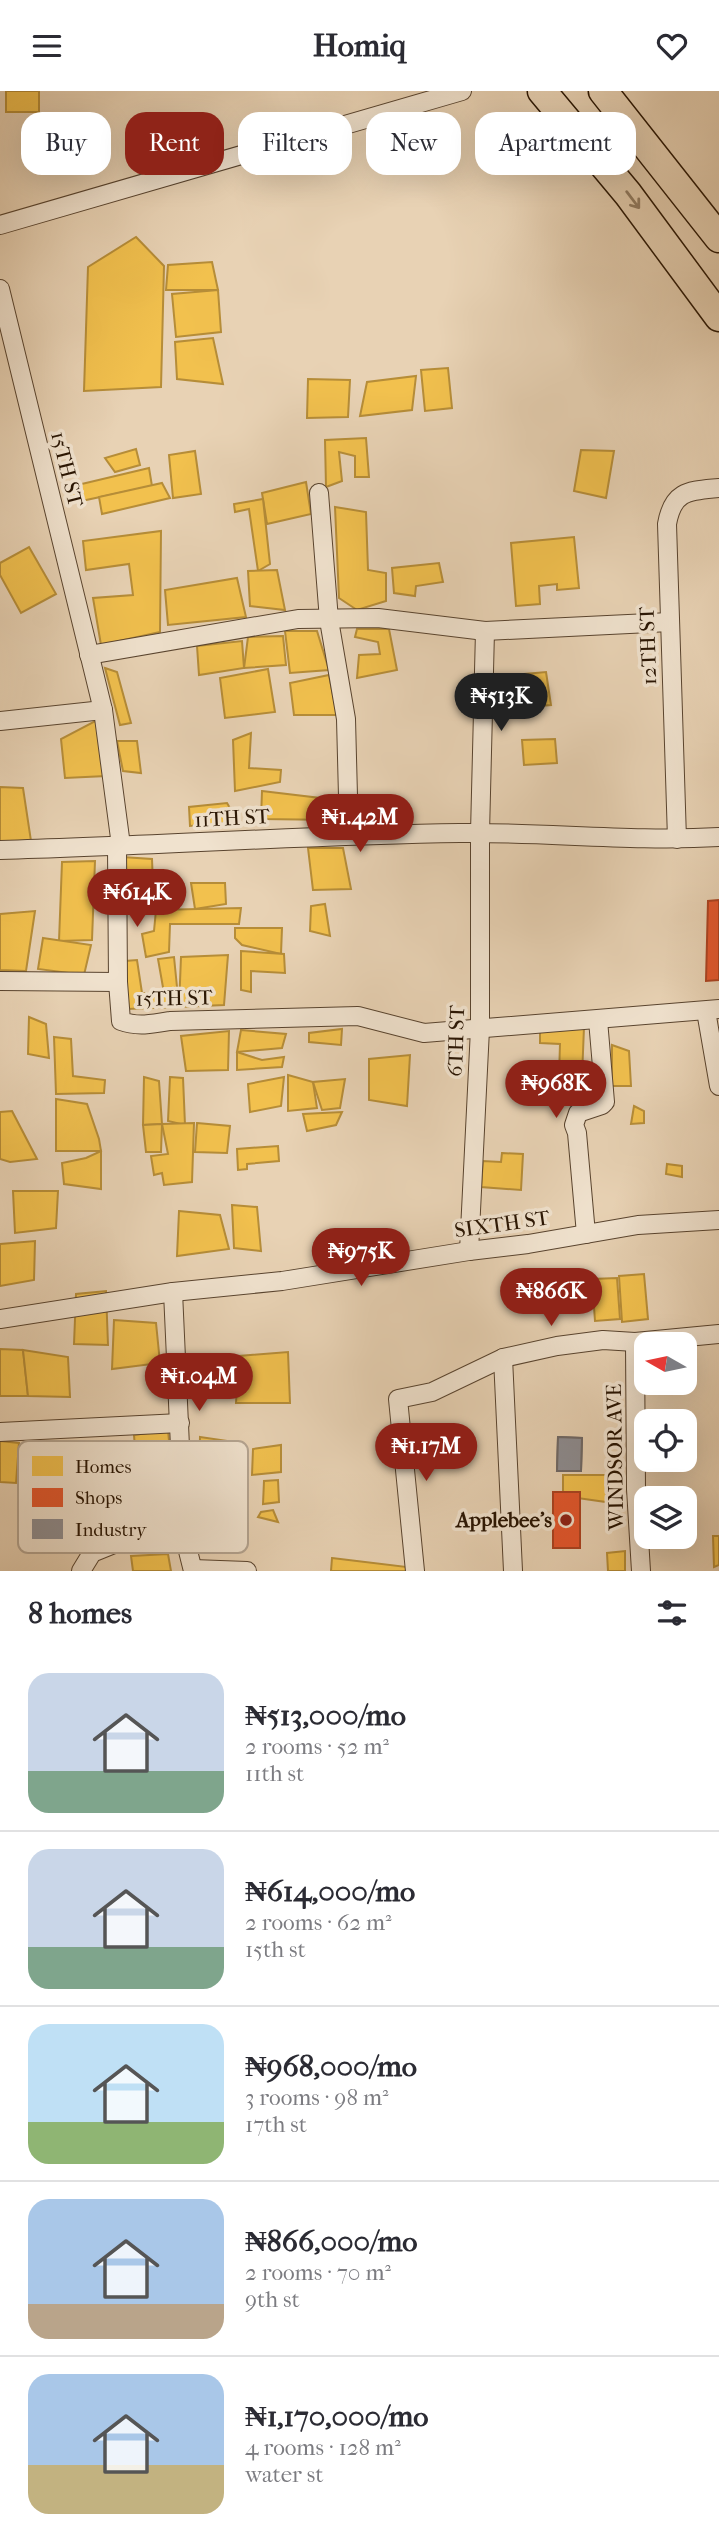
<!DOCTYPE html>
<html lang="en">
<head>
<meta charset="utf-8">
<style>
  :root { --surface:#fff; --page:#f2f2f3; --text:#2b2b33; --muted:#7c7c81; --line:#e1e1e2; --accent:#8f2418 }
  body { margin:0; font-family:"IM FELL French Canon",serif; background:var(--page); color:var(--text); height:100vh; display:flex; flex-direction:column; font-size:26px; white-space:nowrap }
  * { box-sizing:border-box; margin:0 }
  p { font-size:23px; color:var(--muted) }
  .icon { flex:none; width:38px; height:38px; fill:none; stroke:currentColor; stroke-width:2; stroke-linecap:round; stroke-linejoin:round }
  .map { position:relative; height:1480px; overflow:hidden }
  .panel { display:flex; flex-direction:column; background:var(--surface); flex:1 }
  .panel>* { flex:none }
  .guide { position:absolute; left:21px; top:21px; width:677px; height:63px; display:flex; gap:14px }
  .needle { width:46px; rotate:279deg }
  .fabs { position:absolute; left:634px; top:1241px; display:grid; gap:14px }
  .fabs a { display:grid; place-items:center; width:63px; height:63px; border-radius:14px; background:var(--surface); box-shadow:0 7px 28px #0002; font-size:35px }
  .price { position:absolute; translate:-50% -60px; padding:0 16px; border-radius:24px; background:var(--accent); color:#fff; font-size:23px; line-height:46px; filter:drop-shadow(0 2px 4px #0008) }
  .price::after { content:''; position:absolute; left:50%; top:42px; width:21px; height:16px; margin-left:-10px; background:inherit; clip-path:polygon(0 0,100% 0,50% 100%) }
  .price.current { background:#222; color:#fff }
  ul { padding:0; list-style:none }
  li { display:flex; align-items:center; gap:21px; height:175px; padding:0 28px }
  li+li { border-top:2px solid var(--line) }
  li span { display:grid; place-items:center; flex:none; width:196px; height:140px; border-radius:21px; color:#555 }
  li>.icon { margin-inline-start:auto }
  span .icon { width:84px; height:84px; fill:#fffc; stroke-width:1 }
  li b { font-size:30px }
  h2 { display:flex; justify-content:space-between; align-items:center; height:84px; padding:0 28px; font-size:30px }
  .chip { padding:0 24px; border-radius:21px; background:var(--surface); box-shadow:0 7px 28px #0002; font-size:24px; line-height:63px }
  .chip.current { background:var(--accent); color:#fff }
  header { display:flex; justify-content:space-between; align-items:center; height:91px; padding:0 28px; background:var(--surface); font-size:32px; font-weight:700 }
  .map>svg:first-child { display:block }
  .homes { fill:#f2c14e; stroke:#b68d38; stroke-width:2 }
  .shops { fill:#e4572e; stroke:#ac4321; stroke-width:2 }
  .industry { fill:#8d8d92; stroke:#6f6967; stroke-width:2 }
  .lines { fill:none; stroke-linecap:round; stroke-linejoin:round }
  .street-casing { stroke:#59442f; stroke-width:20 }
  .primary-casing { stroke:#291503; stroke-width:31 }
  .street { stroke:#f0e2ce; stroke-width:18 }
  .primary { stroke:#e8d2b4; stroke-width:28 }
  .oneway { stroke:#927d64 }
  .poi-dot { fill:#8f2418; stroke:#f0e2ce; stroke-width:2.5 }
  .labels { text-anchor:middle; dominant-baseline:central; stroke-width:7; stroke-linejoin:round; paint-order:stroke }
  .street-label { font-size:21px; fill:#291503; stroke:#f0e2ce }
  .poi-label { font-size:21px; font-weight:bold; fill:#291503; stroke:#f0e2ce; text-anchor:end }
  .key { fill:#f0e2ce; stroke:#b4a491; stroke-width:2 }
  .key-label { font-size:19px; fill:#291503 }
</style>
</head>
<body>
<header><svg class="icon" aria-label="menu" viewBox="0 0 24 24"><path d="M4 6h16M4 12h16M4 18h16"/></svg>Homiq<svg class="icon" aria-label="heart" viewBox="0 0 24 24"><path d="M12 20l-8-8c-3-5 5-10 8-4 3-6 11-1 8 4z"/></svg></header>
<div class="map">
<svg width="719" height="1480" viewBox="0 0 719 1480">
  <rect width="100%" height="100%" fill="#e8d2b4"/>
  <filter id="stains"><feTurbulence type="fractalNoise" baseFrequency=".00286" numOctaves="4"/><feColorMatrix values="0 0 0 0 .2 0 0 0 0 .09 0 0 0 0 .02 0 0 0 .5 -.17"/></filter>
  <radialGradient id="worn" r=".72"><stop offset=".6" stop-color="#630" stop-opacity="0"/><stop offset="1" stop-color="#630" stop-opacity=".3"/></radialGradient>
  <g class="homes">
    <rect x="6" y="0" width="33" height="21"/>
    <path d="M136,146L164,175L161,296L84,300L88,176Z"/>
    <path d="M212,171L218,199H166L168,174Z"/>
    <path d="M218,199L221,241L176,246L172,203Z"/>
    <path d="M213,247L223,293L177,288L175,251Z"/>
    <path d="M448,277L452,317L425,320L421,279Z"/>
    <path d="M416,285L412,319L360,325L367,291Z"/>
    <path d="M308,288L350,289L348,326L307,327Z"/>
    <path d="M366,347L369,386H355V365L339,361L342,390L326,396L325,349Z"/>
    <path d="M136,358L140,374L115,381L105,367Z"/>
    <path d="M581,359L614,360L606,407L574,400Z"/>
    <path d="M195,360L201,403L173,407L169,364Z"/>
    <path d="M149,377L152,395L72,412L69,396Z"/>
    <path d="M306,391L311,423L267,433L262,402Z"/>
    <path d="M162,392L170,407L102,423L99,406Z"/>
    <path d="M263,408L270,473L258,480L249,418L235,421L234,413Z"/>
    <path d="M335,416L366,421L368,479L386,482V510L357,519L339,507Z"/>
    <path d="M161,440L160,541L101,554L93,507L133,504L129,473L86,479L83,450Z"/>
    <path d="M574,446L579,497L557,499V493L539,495L540,513L516,515L511,452Z"/>
    <path d="M29,456L56,503L21,522L0,484V472Z"/>
    <path d="M439,472L443,491L416,495L415,505L394,502L392,477Z"/>
    <path d="M277,479L285,519L250,515L248,480Z"/>
    <path d="M237,487L246,526L168,534L165,499Z"/>
    <path d="M357,538H389L397,579L357,587L359,564L380,563L378,551L355,546Z"/>
    <path d="M285,540H317L329,579L290,582Z"/>
    <path d="M283,545L286,574L244,577L248,546Z"/>
    <path d="M242,550L244,577L199,584L197,555Z"/>
    <path d="M105,577L117,581L131,632L120,634Z"/>
    <path d="M268,578L275,621L225,627L220,587Z"/>
    <path d="M546,581L551,614L528,616L525,583Z"/>
    <path d="M329,584L337,624H294L290,592Z"/>
    <path d="M101,627L106,685L65,687L61,648Z"/>
    <path d="M251,642L249,677L281,679L280,691L235,700L233,649Z"/>
    <path d="M555,648L557,672L524,674L522,649Z"/>
    <path d="M117,650H137L141,682L123,680Z"/>
    <path d="M0,696L23,697L31,750H0Z"/>
    <path d="M262,700L337,709V729L261,728Z"/>
    <path d="M227,712L238,731L190,735L189,716Z"/>
    <path d="M308,757H343L351,798L313,799Z"/>
    <path d="M122,766L152,768L153,794L157,814L144,817L141,791L122,790Z"/>
    <path d="M95,770L92,849L59,850L62,771Z"/>
    <path d="M191,792H225L226,813L195,818Z"/>
    <path d="M325,813L330,845L310,840L311,815Z"/>
    <path d="M241,817L239,833H170L169,861L146,866L142,843L154,840L156,819Z"/>
    <path d="M35,820L26,880L0,879V823Z"/>
    <path d="M235,837H282L281,863L242,854L235,847Z"/>
    <path d="M43,847L91,854L84,884L38,878Z"/>
    <path d="M241,860L284,863L285,882L251,880V901L241,899Z"/>
    <path d="M228,864L224,914L179,916L181,866Z"/>
    <path d="M174,866L179,916L127,918L125,870L137,869L142,902H164L158,868Z"/>
    <path d="M29,926L46,933L49,967L28,963Z"/>
    <path d="M540,935L584,936L582,986L559,985L560,953L540,952Z"/>
    <path d="M342,938L341,954L309,951V942Z"/>
    <path d="M241,939L286,943L282,957L237,961Z"/>
    <path d="M229,940L228,979L186,980L181,945Z"/>
    <path d="M54,946L71,948L73,985L105,989L104,1002L56,1003Z"/>
    <path d="M612,954L629,960L631,995H612Z"/>
    <path d="M237,961L262,969L284,966L282,976L237,979Z"/>
    <path d="M410,964L407,1015L369,1009V968Z"/>
    <path d="M288,984L313,991L317,1017L288,1020Z"/>
    <path d="M144,986L159,990L162,1033L143,1034Z"/>
    <path d="M170,986L183,987L185,1034L168,1030Z"/>
    <path d="M284,986L281,1015L250,1021L248,993Z"/>
    <path d="M345,988L340,1017L322,1019L313,991Z"/>
    <path d="M56,1008L87,1013L99,1048L101,1060H56Z"/>
    <path d="M634,1015L644,1020V1032L631,1033Z"/>
    <path d="M12,1020L37,1068L10,1071L0,1068V1021Z"/>
    <path d="M342,1021L336,1034L307,1040L303,1023Z"/>
    <path d="M194,1032L192,1091L164,1094L162,1082L154,1084L151,1065L168,1063L162,1033Z"/>
    <path d="M197,1032L230,1035L227,1062L195,1061Z"/>
    <path d="M162,1033L161,1061H146L143,1034Z"/>
    <path d="M278,1055L279,1070L247,1073V1078L238,1079L237,1058Z"/>
    <path d="M101,1060V1098L64,1093L62,1072L86,1067Z"/>
    <path d="M502,1062L523,1063L521,1099L481,1096L483,1070L501,1071Z"/>
    <path d="M667,1073L682,1075V1086L666,1083Z"/>
    <path d="M13,1100H58L56,1137L15,1142Z"/>
    <path d="M232,1114L257,1116L261,1160L234,1157Z"/>
    <path d="M179,1120L220,1124L229,1158L177,1165Z"/>
    <path d="M35,1150L34,1189L0,1195V1153Z"/>
    <path d="M644,1183L648,1228L622,1231L619,1185Z"/>
    <path d="M617,1187L620,1228L595,1230L592,1188Z"/>
    <path d="M560,1193H576L574,1216L560,1214Z"/>
    <path d="M540,1196L543,1213L528,1215L525,1197Z"/>
    <path d="M106,1200L108,1254L74,1253L76,1203Z"/>
    <path d="M114,1229L156,1232L160,1272L112,1278Z"/>
    <path d="M0,1258L23,1259L28,1305H0Z"/>
    <path d="M23,1259L68,1266L70,1306L28,1305Z"/>
    <path d="M288,1261L290,1312H236L239,1265Z"/>
    <path d="M168,1339L172,1383H137L134,1344Z"/>
    <path d="M200,1346L228,1350L226,1385L199,1383Z"/>
    <path d="M0,1350L19,1352L16,1392L0,1391Z"/>
    <path d="M281,1354V1381L252,1384L253,1358Z"/>
    <path d="M563,1384H607L606,1411L563,1405Z"/>
    <path d="M278,1389L279,1411L263,1413L264,1390Z"/>
    <path d="M273,1419L278,1431L258,1426L261,1421Z"/>
    <path d="M713,1445H719V1474L714,1476Z"/>
    <path d="M625,1460V1480H608L607,1462Z"/>
    <path d="M168,1463L171,1480H133L131,1465Z"/>
    <path d="M332,1467L407,1476L406,1480H331Z"/>
  </g>
  <g class="shops">
    <path d="M719,809V889L706,890L708,810Z"/>
    <rect x="553" y="1401" width="27" height="56"/>
  </g>
  <g class="industry">
    <path d="M558,1346L582,1347L581,1380H557Z"/>
    <path d="M558,1346L582,1347L581,1380H557Z"/>
  </g>
  <g class="lines">
    <defs>
      <g id="street">
        <path d="M0,134L462,0"/>
        <path d="M0,198L103,619L120,747L117,756L118,891L121,930C137,936 153,933 170,930L358,925L424,942L719,918"/>
        <path d="M319,402L329,529L346,628L349,744"/>
        <path d="M89,564L298,528L378,527L485,540L670,531"/>
        <path d="M0,630L103,619"/>
        <path d="M677,748L667,433C673,399 689,400 719,397"/>
        <path d="M0,759C153,755 306,744 460,742C546,741 633,751 719,746"/>
        <path d="M0,890L118,891"/>
        <path d="M706,920L719,995"/>
        <path d="M586,1143L577,1042L574,1034L578,1022L602,1014L605,1011L598,929"/>
        <path d="M469,1160L480,938V742L485,540"/>
        <path d="M173,1201L184,1444L193,1480"/>
        <path d="M0,1228L173,1201L282,1190L469,1160L528,1153L638,1134L719,1129"/>
        <path d="M635,1251L636,1398L641,1480"/>
        <path d="M503,1267L513,1480"/>
        <path d="M0,1341L180,1332"/>
        <path d="M193,1478L247,1480"/>
        <path d="M81,1480L92,1462L124,1449L184,1444"/>
        <path d="M415,1480L398,1308L432,1301L503,1267L557,1255L603,1249L635,1251L719,1243"/>
      </g>
      <g id="primary">
        <path d="M542,0L628,103L719,226"/>
        <path d="M603,0L719,147"/>
      </g>
    </defs>
    <use href="#street" class="street-casing"/>
    <use href="#primary" class="primary-casing"/>
    <use href="#street" class="street"/>
    <use href="#primary" class="primary"/>
  </g>
  <defs><path id="oneway-shaft" d="M-6 0H5M1.5-3L5.5 0L1.5 3" fill="none" stroke-width="1.6" stroke-linecap="round" stroke-linejoin="round" transform="scale(1.75)"/></defs>
  <use class="oneway" href="#oneway-shaft" transform="translate(633 109) rotate(53)"/>
  <circle class="poi-dot" cx="566" cy="1429" r="7"/>
  <g class="labels">
    <g class="street-label">
      <text transform="translate(67 378) rotate(76)">15TH ST</text>
      <text transform="translate(648 555) rotate(-92)">12TH ST</text>
      <text transform="translate(232 727) rotate(-3)">11TH ST</text>
      <text transform="translate(174 907) rotate(-1)">15TH ST</text>
      <text transform="translate(456 950) rotate(-88)">6TH ST</text>
      <text transform="translate(502 1133) rotate(-8)">SIXTH ST</text>
      <text transform="translate(615 1366) rotate(-91)">WINDSOR AVE</text>
    </g>
    <g class="poi-label">
      <text x="552" y="1429">Applebee's</text>
    </g>
  </g>
  <rect x="18" y="1350" width="230" height="112" rx="10" class="key"/>
  <rect x="32" y="1365" width="31" height="20" fill="#f2c14e"/>
  <rect x="32" y="1397" width="31" height="19" fill="#e4572e"/>
  <rect x="32" y="1428" width="31" height="20" fill="#8d8d92"/>
  <g class="key-label">
    <text x="75" y="1382">Homes</text>
    <text x="75" y="1413">Shops</text>
    <text x="75" y="1445">Industry</text>
  </g>
  <rect width="100%" height="100%" filter="url(#stains)"/>
  <rect width="100%" height="100%" fill="url(#worn)"/>
</svg>
<div class="fabs">
<a><svg class="needle" viewBox="-14 -14 28 28"><path d="M0-13l5 13h-10z" fill="#e53935"/><path d="M0 13l5-13h-10z" fill="#7c7c81"/></svg></a>
<a><svg class="icon" aria-label="locate" viewBox="0 0 24 24"><circle cx="12" cy="12" r="6"/><path d="M12 2v4M12 18v4M2 12h4M18 12h4"/></svg></a>
<a><svg class="icon" aria-label="layers" viewBox="0 0 24 24"><path d="M12 4l9 5-9 5-9-5zM3 14l9 5 9-5"/></svg></a>
</div>
<b class="price current" style="left:501px;top:642px">₦513K</b>
<b class="price" style="left:360px;top:763px">₦1.42M</b>
<b class="price" style="left:137px;top:838px">₦614K</b>
<b class="price" style="left:556px;top:1029px">₦968K</b>
<b class="price" style="left:361px;top:1197px">₦975K</b>
<b class="price" style="left:551px;top:1237px">₦866K</b>
<b class="price" style="left:199px;top:1322px">₦1.04M</b>
<b class="price" style="left:426px;top:1392px">₦1.17M</b>
<div class="guide">
<a class="chip">Buy</a>
<a class="chip current">Rent</a>
<a class="chip">Filters</a>
<a class="chip">New</a>
<a class="chip">Apartment</a>
</div>
</div>
<section class="panel">
<h2>8 homes<svg class="icon" aria-label="filters" viewBox="0 0 24 24"><path d="M4 7h16M4 17h16"/><circle cx="9" cy="7" r="2"/><circle cx="15" cy="17" r="2"/></svg></h2>
<ul>
<li><span style="background:linear-gradient(#c9d6e8 70%,#7fa58c 0)"><svg class="icon" aria-label="home" viewBox="0 0 24 24"><path d="M3 11l9-7 9 7M6 9v11h12V9"/></svg></span><div><b>₦513,000/mo</b><p>2 rooms · 52 m²</p><p>11th st</p></div></li>
<li><span style="background:linear-gradient(#c9d6e8 70%,#7fa58c 0)"><svg class="icon" aria-label="home" viewBox="0 0 24 24"><path d="M3 11l9-7 9 7M6 9v11h12V9"/></svg></span><div><b>₦614,000/mo</b><p>2 rooms · 62 m²</p><p>15th st</p></div></li>
<li><span style="background:linear-gradient(#bfe0f5 70%,#8fb573 0)"><svg class="icon" aria-label="home" viewBox="0 0 24 24"><path d="M3 11l9-7 9 7M6 9v11h12V9"/></svg></span><div><b>₦968,000/mo</b><p>3 rooms · 98 m²</p><p>17th st</p></div></li>
<li><span style="background:linear-gradient(#a9c7e8 75%,#b9a48a 0)"><svg class="icon" aria-label="home" viewBox="0 0 24 24"><path d="M3 11l9-7 9 7M6 9v11h12V9"/></svg></span><div><b>₦866,000/mo</b><p>2 rooms · 70 m²</p><p>9th st</p></div></li>
<li><span style="background:linear-gradient(#a9c7e8 65%,#c2b280 0)"><svg class="icon" aria-label="home" viewBox="0 0 24 24"><path d="M3 11l9-7 9 7M6 9v11h12V9"/></svg></span><div><b>₦1,170,000/mo</b><p>4 rooms · 128 m²</p><p>water st</p></div></li>
</ul>
</section>
</body>
</html>
